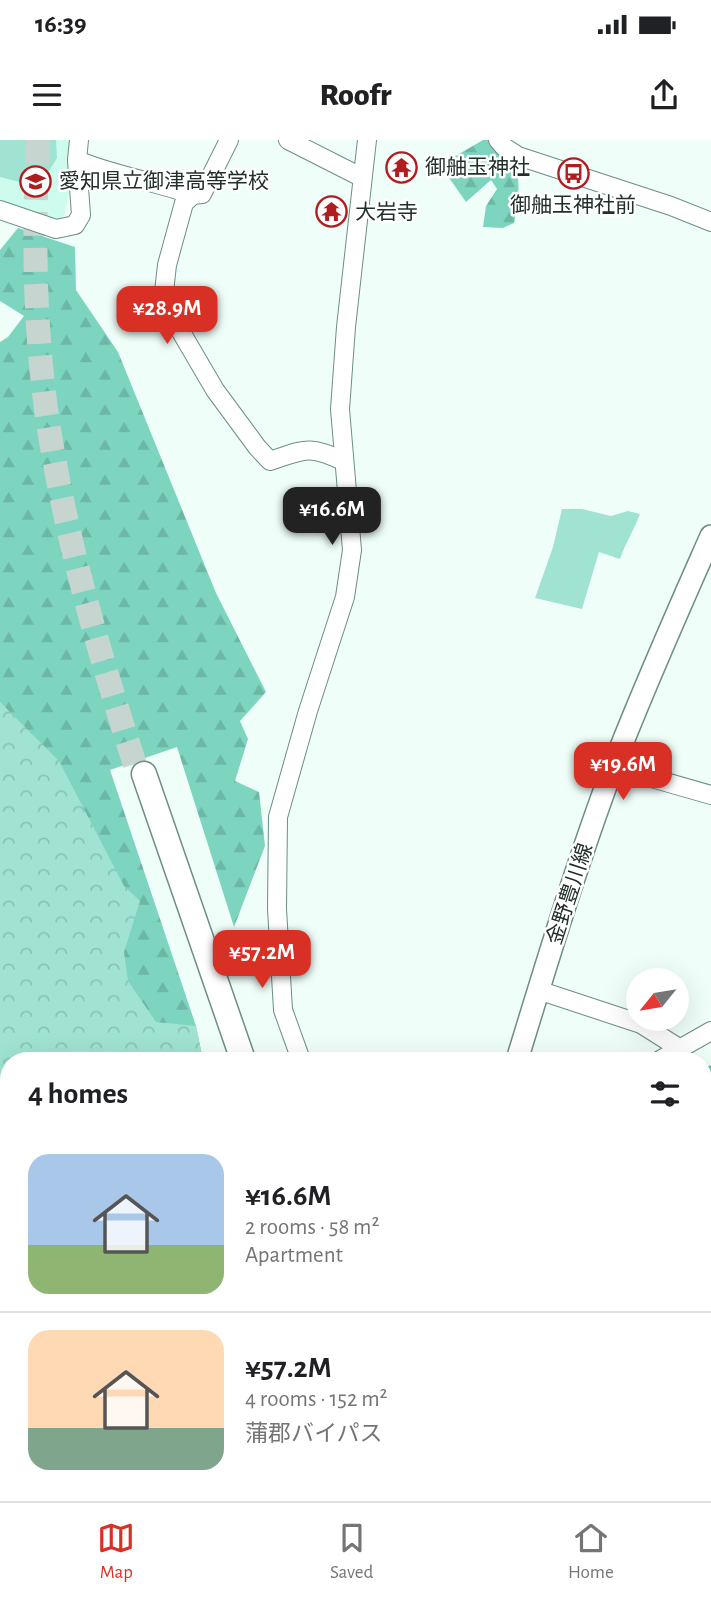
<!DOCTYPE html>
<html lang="en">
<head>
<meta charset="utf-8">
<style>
  :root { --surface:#fff; --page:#f6f6f6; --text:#202124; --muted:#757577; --line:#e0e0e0; --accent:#d93025 }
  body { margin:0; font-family:"Alegreya Sans","Noto Sans JP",sans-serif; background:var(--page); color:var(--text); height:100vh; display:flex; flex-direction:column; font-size:26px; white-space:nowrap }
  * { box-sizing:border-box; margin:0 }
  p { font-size:23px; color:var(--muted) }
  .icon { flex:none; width:38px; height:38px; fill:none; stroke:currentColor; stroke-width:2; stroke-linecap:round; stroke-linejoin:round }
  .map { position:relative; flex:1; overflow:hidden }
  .side { position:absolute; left:0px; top:912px; width:712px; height:450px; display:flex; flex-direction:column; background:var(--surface); border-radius:28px 28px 0 0; box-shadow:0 7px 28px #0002 }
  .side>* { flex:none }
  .needle { width:46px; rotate:240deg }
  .fabs { position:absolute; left:626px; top:828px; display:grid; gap:14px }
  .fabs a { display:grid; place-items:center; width:63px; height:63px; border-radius:50%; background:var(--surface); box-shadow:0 7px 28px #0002; font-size:35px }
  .price { position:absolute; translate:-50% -60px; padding:0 16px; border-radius:14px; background:var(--accent); color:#fff; font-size:23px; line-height:46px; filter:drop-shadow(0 2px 4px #0008) }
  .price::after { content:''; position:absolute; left:50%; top:42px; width:21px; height:16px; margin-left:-10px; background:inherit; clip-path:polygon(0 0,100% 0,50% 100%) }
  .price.selected { background:#222; color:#fff }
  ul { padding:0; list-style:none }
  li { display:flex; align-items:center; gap:21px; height:175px; padding:0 28px }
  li+li { border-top:2px solid var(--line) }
  li span { display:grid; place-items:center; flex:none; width:196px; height:140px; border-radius:21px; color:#555 }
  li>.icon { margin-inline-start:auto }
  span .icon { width:84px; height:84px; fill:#fffc; stroke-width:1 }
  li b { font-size:30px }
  h2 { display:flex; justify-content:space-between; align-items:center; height:84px; padding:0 28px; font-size:30px }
  .status { display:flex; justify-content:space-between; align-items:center; height:49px; padding:0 35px; background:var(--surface); direction:ltr }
  .status svg { height:19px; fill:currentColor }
  header { display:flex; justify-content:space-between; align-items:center; height:91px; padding:0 28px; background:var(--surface); font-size:32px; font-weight:800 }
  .dock { display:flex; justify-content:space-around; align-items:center; height:98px; border-top:2px solid var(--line); background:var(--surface); font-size:19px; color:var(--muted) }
  .dock a { display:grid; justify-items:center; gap:4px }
  .dock .selected { color:var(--accent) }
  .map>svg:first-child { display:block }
  .built { fill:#cdfcef }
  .grass { fill:#a0e3d2 }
  .forest { fill:url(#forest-firs) }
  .park { fill:url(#park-crowns) }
  .water { fill:url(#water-ripples) }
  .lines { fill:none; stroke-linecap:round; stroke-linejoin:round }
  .river { stroke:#68bfab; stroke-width:21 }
  .highway-tunnel { stroke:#c6d5d0; stroke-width:24; stroke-dasharray:24 12; stroke-linecap:butt }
  .minor-casing { stroke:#6c8e85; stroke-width:20 }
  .major-casing { stroke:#6c8e85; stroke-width:24 }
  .highway-casing { stroke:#6c8e85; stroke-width:27 }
  .minor { stroke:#fff; stroke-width:18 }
  .major { stroke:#fff; stroke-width:21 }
  .highway { stroke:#fff; stroke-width:24 }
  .labels { text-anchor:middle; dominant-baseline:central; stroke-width:5; stroke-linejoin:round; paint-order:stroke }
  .poi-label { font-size:21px; fill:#22302c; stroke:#fff; text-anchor:start }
  .street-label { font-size:21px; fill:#22302c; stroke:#fff }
</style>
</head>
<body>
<div class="status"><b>16:39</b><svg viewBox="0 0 49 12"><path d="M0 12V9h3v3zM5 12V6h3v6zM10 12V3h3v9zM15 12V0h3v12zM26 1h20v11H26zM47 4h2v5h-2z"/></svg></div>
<header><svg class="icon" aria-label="menu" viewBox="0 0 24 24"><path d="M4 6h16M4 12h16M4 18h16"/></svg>Roofr<svg class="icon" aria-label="share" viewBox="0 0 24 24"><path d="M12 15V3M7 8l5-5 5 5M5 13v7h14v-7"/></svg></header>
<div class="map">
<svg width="711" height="1361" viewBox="0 0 711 1361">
  <defs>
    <pattern id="forest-firs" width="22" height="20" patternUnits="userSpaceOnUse" patternTransform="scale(1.75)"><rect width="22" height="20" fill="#7dd5c0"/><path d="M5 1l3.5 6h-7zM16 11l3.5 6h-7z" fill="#6cb7a5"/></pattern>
    <pattern id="park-crowns" width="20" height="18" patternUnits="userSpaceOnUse" patternTransform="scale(1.75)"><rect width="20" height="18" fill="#a0e3d2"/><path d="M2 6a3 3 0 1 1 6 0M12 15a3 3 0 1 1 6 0" fill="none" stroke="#8ac3b4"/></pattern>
    <pattern id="water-ripples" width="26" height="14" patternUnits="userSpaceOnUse" patternTransform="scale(1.75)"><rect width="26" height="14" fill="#68bfab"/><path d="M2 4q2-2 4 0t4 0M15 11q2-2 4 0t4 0" fill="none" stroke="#559c8b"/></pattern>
  </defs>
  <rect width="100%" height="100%" fill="#effef9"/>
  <path class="built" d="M0,0H74L76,20L64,76L59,79L0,63Z"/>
  <g class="grass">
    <path d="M0,0H56L57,18L39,47L0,37Z"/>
    <path d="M562,369H582L611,376L628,371L640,374C634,390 626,402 620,419L599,412L582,469L535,458L553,407Z"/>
  </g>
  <g class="forest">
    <path d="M483,0H490C496,7 505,13 511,20C523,35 518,65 514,83L503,88L483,87L486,66L497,49L491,40L466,62L440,25Z"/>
    <path d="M18,88L75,107L76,150L118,212L216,453L266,552L240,581L248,599L235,641L259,652L265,706L234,787L177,607L110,630L196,886L203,920L0,909V202L8,197L24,176L0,161V110Z"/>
  </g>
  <path class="park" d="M0,562L59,621L124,746L140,761L124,812L128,841L156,882L196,886L203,920H9V1353H367V1361H0Z"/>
  <path class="water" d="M299,1353H355L352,1361H298Z"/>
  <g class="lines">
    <g class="river">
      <path d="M704,946L711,936"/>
      <path d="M548,1361L550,1353"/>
    </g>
    <path class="highway-tunnel" d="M38,0C33,102 34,205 52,307C71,418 103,526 138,634"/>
    <defs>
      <g id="minor">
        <path d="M229,0L202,54L193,55L184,63L167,125L163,161L215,250L257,307L270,321C304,310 308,304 343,321"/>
        <path d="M288,0L361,37"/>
        <path d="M498,0L504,7L518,16L671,66L711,82"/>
        <path d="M77,20C115,36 154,41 193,55"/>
        <path d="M0,70L56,89L75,85L81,75L77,20L79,0"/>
        <path d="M613,627L711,655"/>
        <path d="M538,850L641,884L679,908"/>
        <path d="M301,920L283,870L277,769L278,677L308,571L345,457L352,410L340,269L346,187L367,0"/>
        <path d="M660,920L711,891"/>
        <path d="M704,1174L711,1177"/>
        <path d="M450,1361L453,1353"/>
      </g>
      <g id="major">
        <path d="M517,920C547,822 577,723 613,627C643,549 677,473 711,396"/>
        <path d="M373,1361L376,1353"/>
      </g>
      <g id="highway">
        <path d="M144,634L243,920"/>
        <path d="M405,1353L409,1361"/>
      </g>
    </defs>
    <use href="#minor" class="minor-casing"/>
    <use href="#major" class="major-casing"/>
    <use href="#highway" class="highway-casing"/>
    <use href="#minor" class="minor"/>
    <use href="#major" class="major"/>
    <use href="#highway" class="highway"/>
  </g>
  <defs>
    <symbol id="temple-ring" viewBox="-11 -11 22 22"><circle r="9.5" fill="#fff" stroke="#af1e1e" stroke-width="1.5"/><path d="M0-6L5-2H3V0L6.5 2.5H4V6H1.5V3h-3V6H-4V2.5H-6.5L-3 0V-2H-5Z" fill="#af1e1e"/></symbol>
    <symbol id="bus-ring" viewBox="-11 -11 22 22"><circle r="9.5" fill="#fff" stroke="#af1e1e" stroke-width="1.5"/><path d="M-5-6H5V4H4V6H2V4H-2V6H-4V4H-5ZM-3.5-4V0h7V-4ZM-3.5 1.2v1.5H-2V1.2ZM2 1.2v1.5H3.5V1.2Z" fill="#af1e1e"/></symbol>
    <symbol id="school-ring" viewBox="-11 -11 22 22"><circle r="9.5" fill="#fff" stroke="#af1e1e" stroke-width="1.5"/><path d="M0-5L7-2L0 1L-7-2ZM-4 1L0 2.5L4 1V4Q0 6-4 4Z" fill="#af1e1e"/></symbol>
  </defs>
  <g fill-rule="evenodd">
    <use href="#temple-ring" x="384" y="10" width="35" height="35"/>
    <use href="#bus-ring" x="556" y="16" width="35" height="35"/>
    <use href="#school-ring" x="18" y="24" width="35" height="35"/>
    <use href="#temple-ring" x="314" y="54" width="35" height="35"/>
  </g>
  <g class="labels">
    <g class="poi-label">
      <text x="425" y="27">御舳玉神社</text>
      <text x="59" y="41">愛知県立御津高等学校</text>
      <text x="573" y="65" text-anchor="middle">御舳玉神社前</text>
      <text x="355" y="72">大岩寺</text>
    </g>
    <g class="street-label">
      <text transform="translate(570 754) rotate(-72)">金野豊川線</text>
    </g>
  </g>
</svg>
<div class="fabs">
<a><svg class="needle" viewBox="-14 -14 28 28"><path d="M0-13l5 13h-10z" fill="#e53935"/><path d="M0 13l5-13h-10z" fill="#757577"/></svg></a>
</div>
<b class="price" style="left:167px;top:206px">¥28.9M</b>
<b class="price selected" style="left:332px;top:407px">¥16.6M</b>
<b class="price" style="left:623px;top:662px">¥19.6M</b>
<b class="price" style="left:262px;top:850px">¥57.2M</b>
<section class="side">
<h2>4 homes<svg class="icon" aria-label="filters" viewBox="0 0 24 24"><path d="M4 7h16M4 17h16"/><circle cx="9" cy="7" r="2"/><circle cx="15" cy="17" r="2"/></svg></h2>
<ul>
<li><span style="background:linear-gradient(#a9c7e8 65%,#8fb573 0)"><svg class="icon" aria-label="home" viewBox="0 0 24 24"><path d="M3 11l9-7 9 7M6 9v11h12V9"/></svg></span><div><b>¥16.6M</b><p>2 rooms · 58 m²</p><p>Apartment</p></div></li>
<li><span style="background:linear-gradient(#ffd9b3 70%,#7fa58c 0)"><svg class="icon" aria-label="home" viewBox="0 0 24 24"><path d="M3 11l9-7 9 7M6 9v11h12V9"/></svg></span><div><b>¥57.2M</b><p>4 rooms · 152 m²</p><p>蒲郡バイパス</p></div></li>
</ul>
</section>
</div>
<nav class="dock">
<a class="selected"><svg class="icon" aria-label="map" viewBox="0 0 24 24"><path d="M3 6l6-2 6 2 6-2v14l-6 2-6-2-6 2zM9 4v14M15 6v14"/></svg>Map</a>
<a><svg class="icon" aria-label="saved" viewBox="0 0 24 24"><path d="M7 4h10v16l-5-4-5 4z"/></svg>Saved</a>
<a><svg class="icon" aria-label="home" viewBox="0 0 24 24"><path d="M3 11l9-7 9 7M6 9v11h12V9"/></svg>Home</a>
</nav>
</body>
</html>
